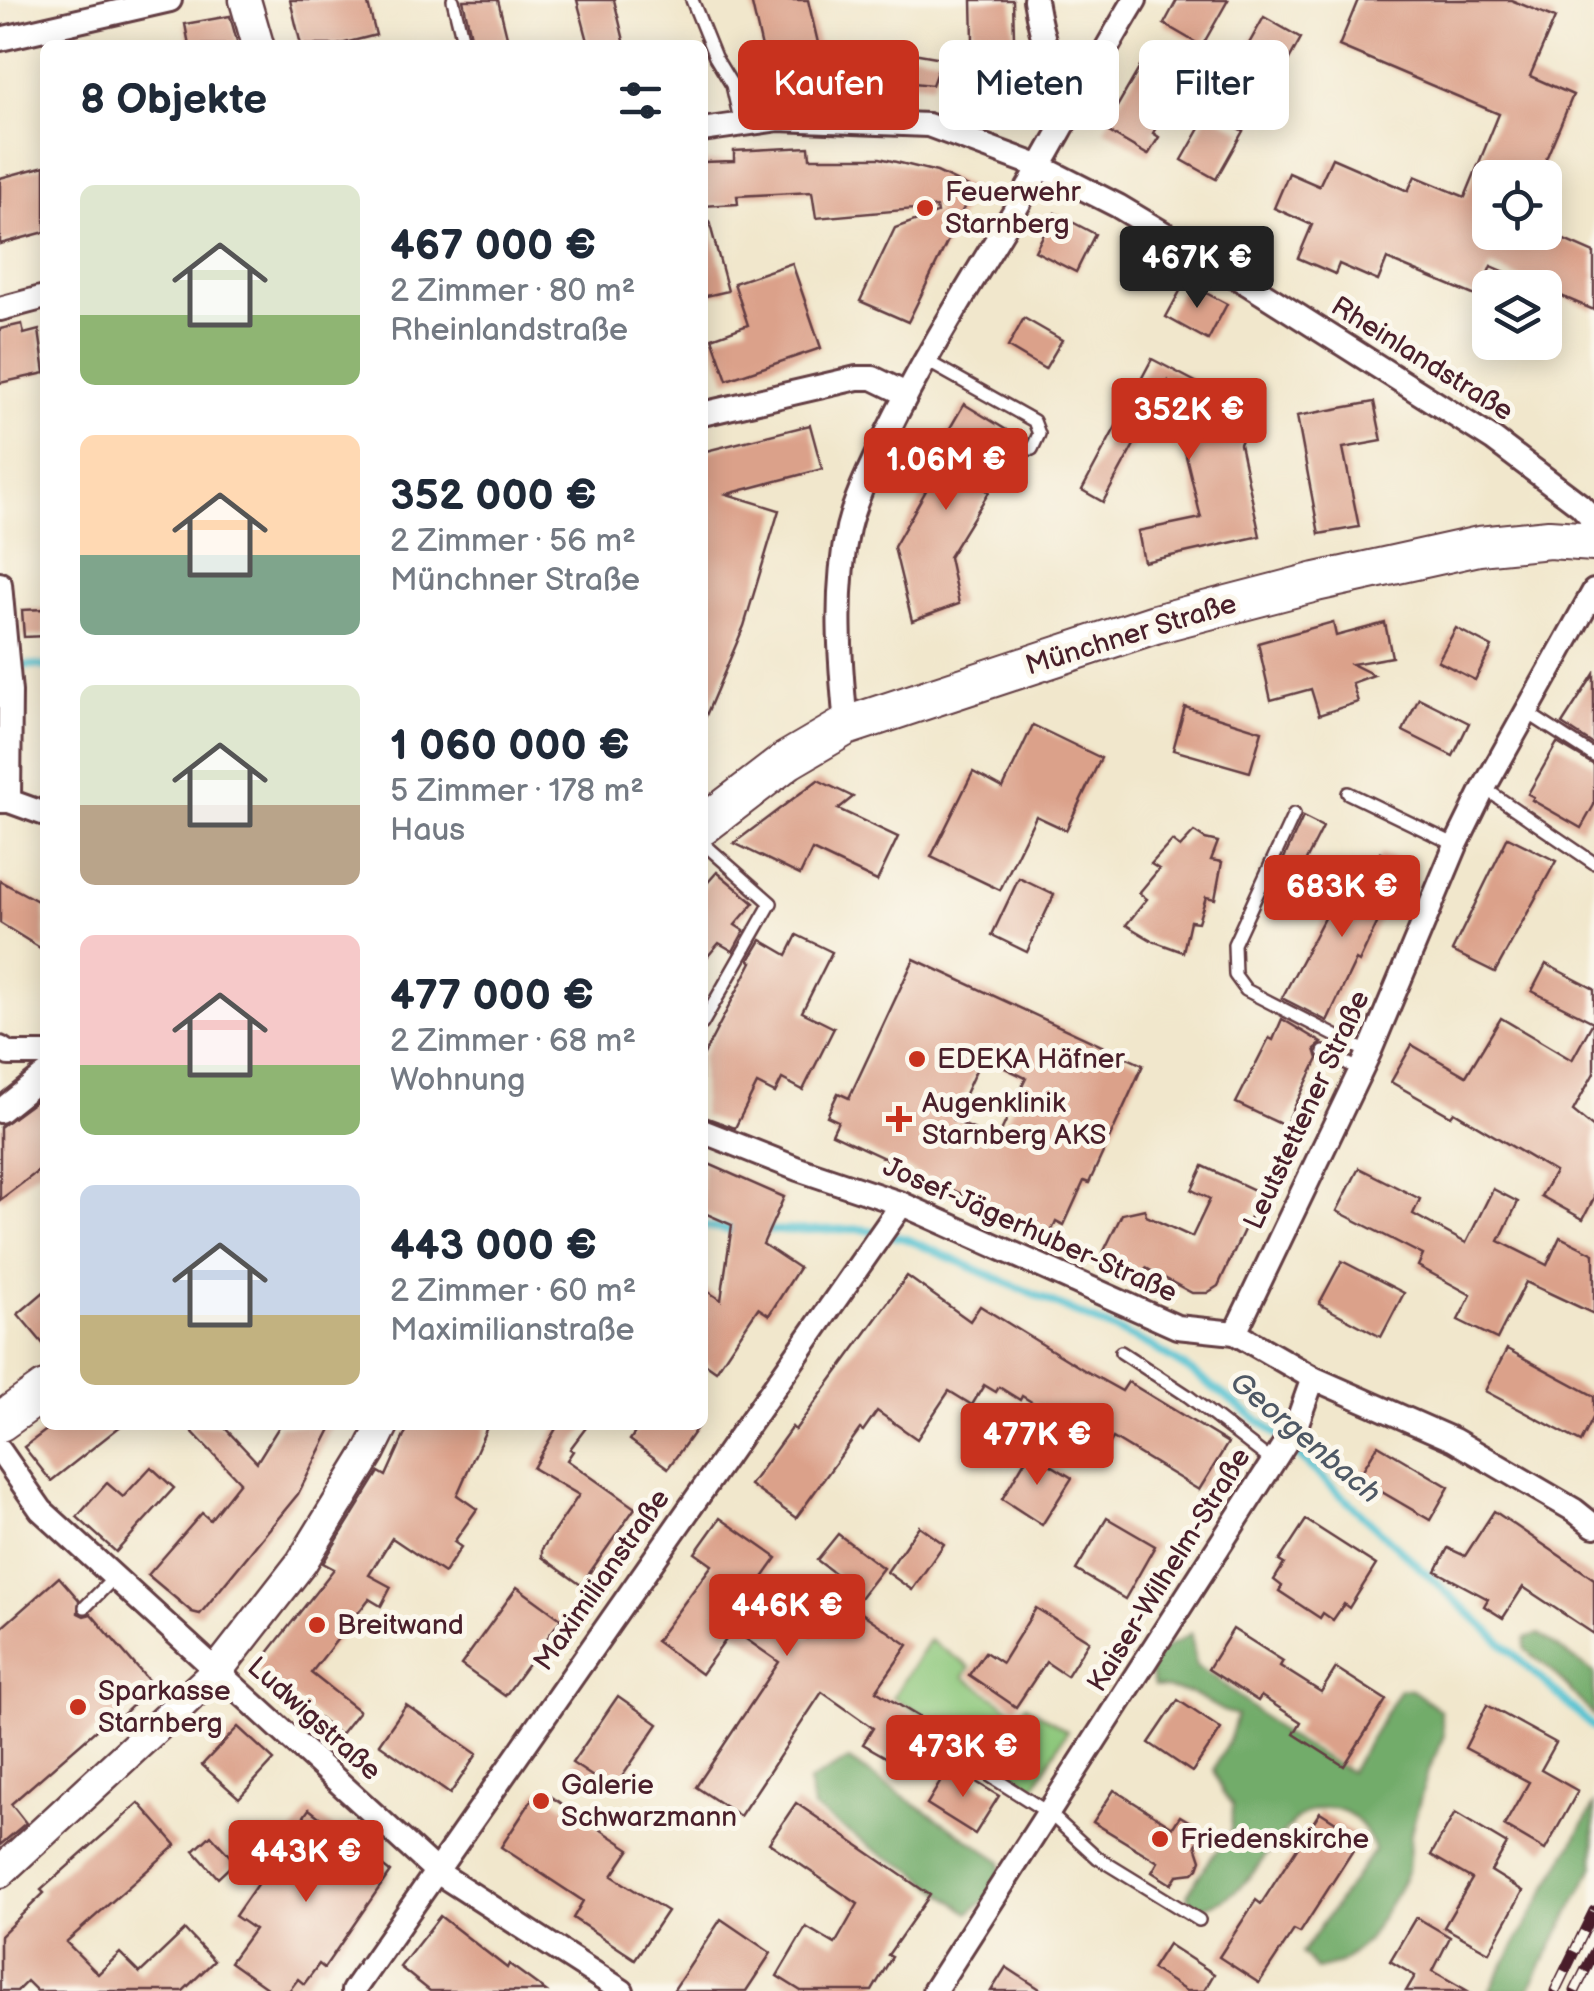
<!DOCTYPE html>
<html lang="de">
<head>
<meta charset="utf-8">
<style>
  :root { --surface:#fff; --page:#f2f2f3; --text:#1f2937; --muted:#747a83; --accent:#c8321e }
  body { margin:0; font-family:"Balsamiq Sans",sans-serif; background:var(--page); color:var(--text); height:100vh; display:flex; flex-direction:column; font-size:38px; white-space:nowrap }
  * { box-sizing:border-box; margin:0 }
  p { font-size:32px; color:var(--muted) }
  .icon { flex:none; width:55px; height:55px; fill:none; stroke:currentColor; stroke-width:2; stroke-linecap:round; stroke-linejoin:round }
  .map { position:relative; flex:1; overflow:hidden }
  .drawer { position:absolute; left:40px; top:40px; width:668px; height:1390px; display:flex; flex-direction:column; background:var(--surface); border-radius:15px; box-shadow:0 5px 25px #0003 }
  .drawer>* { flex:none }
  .top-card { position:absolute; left:738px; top:40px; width:705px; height:90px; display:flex; gap:20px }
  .buttons { position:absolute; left:1472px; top:160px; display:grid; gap:20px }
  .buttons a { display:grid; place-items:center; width:90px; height:90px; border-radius:15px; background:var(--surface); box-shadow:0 5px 25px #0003; font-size:50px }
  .price { position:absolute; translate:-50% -85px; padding:0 22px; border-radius:10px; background:var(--accent); color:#fff; font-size:32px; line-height:65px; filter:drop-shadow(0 2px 5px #0008) }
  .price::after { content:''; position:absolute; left:50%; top:60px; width:30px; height:22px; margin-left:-15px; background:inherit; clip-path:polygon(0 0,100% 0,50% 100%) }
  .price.on { background:#222; color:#fff }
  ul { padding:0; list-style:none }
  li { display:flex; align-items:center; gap:30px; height:250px; padding:0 40px }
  li span { display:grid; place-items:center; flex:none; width:280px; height:200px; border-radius:15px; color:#555 }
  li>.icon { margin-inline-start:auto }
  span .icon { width:120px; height:120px; fill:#fffc; stroke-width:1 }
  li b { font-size:42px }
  h2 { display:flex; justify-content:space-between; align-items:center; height:120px; padding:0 40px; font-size:42px }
  .chip { padding:0 35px; border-radius:15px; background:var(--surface); box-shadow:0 5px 25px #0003; font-size:35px; line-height:90px }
  .chip.on { background:var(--accent); color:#fff }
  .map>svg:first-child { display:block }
  .green { fill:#8dc77b; stroke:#6c7353; stroke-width:2.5 }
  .forest { fill:#72ac6b; stroke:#5e664b; stroke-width:2.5 }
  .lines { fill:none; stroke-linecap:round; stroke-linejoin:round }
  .stream { stroke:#56c2d1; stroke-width:8 }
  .building { fill:#dba18a; fill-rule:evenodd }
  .service-casing { stroke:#633d43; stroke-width:16 }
  .minor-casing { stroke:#633d43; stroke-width:28 }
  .tertiary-casing { stroke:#633d43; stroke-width:35 }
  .primary-casing { stroke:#633d43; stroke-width:42 }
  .service { stroke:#fff; stroke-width:11 }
  .minor { stroke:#fff; stroke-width:22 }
  .tertiary { stroke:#fff; stroke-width:30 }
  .primary { stroke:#fff; stroke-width:38 }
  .rail-casing { stroke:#4a1f2b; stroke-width:11 }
  .rail { stroke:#fbf7ec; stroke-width:8; stroke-dasharray:22; stroke-linecap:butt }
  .poi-dot { fill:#c8321e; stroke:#fbf7ec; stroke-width:4 }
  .labels { text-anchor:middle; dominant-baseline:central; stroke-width:10; stroke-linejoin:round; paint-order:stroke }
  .poi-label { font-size:28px; fill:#4a1f2b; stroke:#fbf7ec; text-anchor:start }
  .street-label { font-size:28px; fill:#4a1f2b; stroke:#fbf7ec }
  .water-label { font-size:30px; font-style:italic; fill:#4e5865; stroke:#fbf7ec }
</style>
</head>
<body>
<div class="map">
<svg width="1594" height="1991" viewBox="0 0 1594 1991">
  <rect width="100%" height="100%" fill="#fbf7ec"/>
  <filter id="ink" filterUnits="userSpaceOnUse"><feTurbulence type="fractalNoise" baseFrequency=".01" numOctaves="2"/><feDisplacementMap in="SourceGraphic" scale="20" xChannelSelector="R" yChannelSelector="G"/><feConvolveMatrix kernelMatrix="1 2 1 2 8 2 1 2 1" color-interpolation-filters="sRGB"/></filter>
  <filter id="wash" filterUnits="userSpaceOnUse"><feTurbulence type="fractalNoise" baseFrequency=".0048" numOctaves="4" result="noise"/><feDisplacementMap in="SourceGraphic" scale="40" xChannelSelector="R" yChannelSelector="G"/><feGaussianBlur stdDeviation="2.25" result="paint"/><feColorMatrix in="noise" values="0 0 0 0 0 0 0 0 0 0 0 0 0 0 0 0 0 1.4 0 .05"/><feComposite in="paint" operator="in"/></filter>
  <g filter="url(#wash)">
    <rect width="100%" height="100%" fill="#f1e7cc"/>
    <path class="green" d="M929,1640L970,1667L964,1677L1019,1714L1026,1705L1067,1731L1035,1786L893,1697Z"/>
    <g class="forest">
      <path d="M1191,1633L1196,1666L1217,1679L1285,1735L1350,1772L1400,1689L1412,1690L1440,1710L1444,1735L1427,1775L1411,1832L1408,1870L1397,1892L1366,1942L1340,1963L1316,1969L1302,1953L1374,1850C1368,1834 1358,1815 1340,1810C1296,1795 1270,1856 1246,1881C1230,1898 1214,1906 1192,1910L1187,1895L1210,1858L1230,1837L1233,1805L1223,1793L1214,1769L1230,1738L1237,1715L1223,1711L1191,1693L1154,1686L1147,1660Z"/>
      <path d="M1539,1634L1594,1673V1716L1553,1672L1525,1649V1638Z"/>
      <path d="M849,1760L1001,1861C1003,1888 990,1897 969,1913L913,1870L881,1854L813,1808L809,1782Z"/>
      <path d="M1594,1805V1866L1528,1991H1489Z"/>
    </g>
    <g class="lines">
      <g class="stream">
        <path d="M9,667L34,665L45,667"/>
        <path d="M702,1226L737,1231"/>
        <path d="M761,1231L862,1229L907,1239L1151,1346L1189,1370L1265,1425L1594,1728"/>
      </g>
    </g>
    <g id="blocks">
      <g class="building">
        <path d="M290,0H367L376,35L337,45H301Z"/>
        <path d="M463,0H498L509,45H473Z"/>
        <path d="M577,0H614L625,45H589Z"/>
        <path d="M751,0H808L818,43L890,49L942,58L932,85L839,75L838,58L768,74Z"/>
        <path d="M972,0H1013L1014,38L1020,40L1021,79L974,81Z"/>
        <path d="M1177,0H1228L1202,46L1164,24Z"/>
        <path d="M1358,0H1511L1555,18L1530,76L1573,95L1538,178H1490V232H1546L1594,253V310L1491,266L1478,297L1387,259L1378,281L1339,264L1335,274L1298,258L1312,225L1274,208L1289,173L1319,186L1332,158L1408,191L1415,176L1465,197L1499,114L1339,46Z"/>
        <path d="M230,16L238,45H189L185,24Z"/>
        <path d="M1264,17L1301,38L1274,86L1237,65Z"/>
        <path d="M1140,67L1178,89L1153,133L1159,137L1148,155L1104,129Z"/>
        <path d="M1209,113L1243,131L1216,179L1182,160Z"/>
        <path d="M809,147L810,158H880L937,172L973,189L908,322L860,301L895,228L937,213L936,207L816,218L812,192L737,196L738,204L702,206V162L734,161V151Z"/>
        <path d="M45,166V232L0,244V178Z"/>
        <path d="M1055,213L1095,234L1076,272L1035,251Z"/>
        <path d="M709,221L728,291L702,297V222Z"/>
        <path d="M792,263L821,348L727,380L712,338L748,325L734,283Z"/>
        <path d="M1185,282L1227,304L1208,340L1166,317Z"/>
        <path d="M1024,318L1062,340L1045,369L1008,347Z"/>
        <path d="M22,324L24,334L39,330L45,373L0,383V329Z"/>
        <path d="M1152,359L1255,413L1240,444L1260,536L1144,562L1138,531L1201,518L1168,382L1103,502L1082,490Z"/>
        <path d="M1374,402L1382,441L1343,448L1359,527L1319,534L1297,416Z"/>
        <path d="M964,404L1008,431L976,483L989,492L949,557L959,604L912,621L894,547L941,464L932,459Z"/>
        <path d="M810,425L822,469L727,494L779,510L744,626L702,725V452Z"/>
        <path d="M45,609V636L24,637L22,610Z"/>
        <path d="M1333,622L1336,636L1385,623L1392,657L1352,664L1374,675L1352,683L1358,702L1319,715L1311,689L1271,700L1258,643Z"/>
        <path d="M1456,628L1492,647L1475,680L1438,661Z"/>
        <path d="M1594,674V745L1562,724Z"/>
        <path d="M1419,698L1469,723L1453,756L1403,731Z"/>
        <path d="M1185,707L1262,731L1250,772L1173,750Z"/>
        <path d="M1033,725L1101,758L1066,830L1036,816L1000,890L931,857L973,772L1003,788Z"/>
        <path d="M1557,743L1594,765V805L1581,828L1532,800L1534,797L1528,794Z"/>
        <path d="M818,780L853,797L838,809L898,837L877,881L812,850L800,875L734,843Z"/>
        <path d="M1303,817L1323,827L1293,886L1275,878Z"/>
        <path d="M1194,832L1205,839L1218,842L1211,860L1222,862L1215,899L1206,897L1198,922L1190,921L1183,952L1153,941L1126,925L1147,899L1139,893L1159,869L1151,864L1172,841L1180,847Z"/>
        <path d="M1508,837L1556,861L1495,972L1452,951Z"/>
        <path d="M1381,853L1405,864L1359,962L1356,960L1327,1021L1282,998L1343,882L1363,892Z"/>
        <path d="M717,872L754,903L735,925L744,931L733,951L719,943L702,963V889Z"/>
        <path d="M1019,878L1054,895L1027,952L992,935Z"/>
        <path d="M0,881L45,905V951L0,923Z"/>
        <path d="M797,935L832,952L802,1012L834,1028L803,1090L782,1079L775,1093L757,1084L735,1128L702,1116V1058L752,962L749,960L761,940L787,955Z"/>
        <path d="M914,959L1143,1065L1089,1183L1084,1181L1064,1225L1056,1221L1050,1235L832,1134L838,1121L827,1116L838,1093L849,1098ZM982,1057L1026,1078L997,1140L953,1120Z"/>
        <path d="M1546,964L1594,989V1073L1573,1111L1594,1128V1198L1583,1219L1541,1196L1555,1172L1454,1112L1451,1116L1391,1082L1412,1045L1466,1076L1501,1018L1572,1060L1593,1022L1532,991Z"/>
        <path d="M1282,1019L1322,1043L1315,1049L1318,1059L1285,1126L1236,1103L1269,1038L1273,1040Z"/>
        <path d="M45,1094V1166L0,1200V1127Z"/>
        <path d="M702,1161L784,1197L763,1244L799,1268L769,1315L758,1308L716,1371L702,1361V1288L721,1300L732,1225L702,1212Z"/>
        <path d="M1203,1166L1261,1193L1218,1286L1207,1293H1192L1146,1268L1144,1273L1103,1253L1122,1214L1145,1209L1146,1216L1192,1237L1210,1199L1192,1190Z"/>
        <path d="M1359,1168L1420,1199L1413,1214L1466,1243L1493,1189L1518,1202L1499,1241L1547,1265L1560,1237L1594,1254V1314L1526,1282L1497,1339L1458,1320L1471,1295L1418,1266L1423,1255L1337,1211Z"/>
        <path d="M1342,1261L1404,1293L1381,1337L1319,1304Z"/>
        <path d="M907,1276L970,1321L980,1306L1084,1370L1122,1391L1128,1382L1228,1443L1199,1490L1113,1438L1107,1448L1022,1396L1020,1400L999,1387L996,1392L984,1385L972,1405L949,1391L917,1439L877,1411L863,1431L860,1429L796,1518L750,1485L792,1427L795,1430Z"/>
        <path d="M45,1291V1346L18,1314Z"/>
        <path d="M1507,1349L1594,1396V1416L1581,1442L1485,1391Z"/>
        <path d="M53,1425H122L51,1481L24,1447Z"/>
        <path d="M186,1425H222L257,1462L280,1425H333L298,1494L200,1614L192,1612L148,1575L202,1513L210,1520L240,1482Z"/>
        <path d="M409,1425H488L457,1495L477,1509L454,1542L461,1547L444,1573L392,1538L369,1575L391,1587L381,1606L369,1599L311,1673L359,1711L340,1735L256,1668L334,1569L323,1563L379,1472L386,1476Z"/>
        <path d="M558,1425H588L570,1449L573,1451L567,1460L635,1508L581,1585L542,1557V1549L579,1495L533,1468Z"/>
        <path d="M640,1425H699L668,1468L630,1440Z"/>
        <path d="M1378,1445L1449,1487L1430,1520L1358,1478Z"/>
        <path d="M1030,1452L1072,1478L1042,1525L1002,1499Z"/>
        <path d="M151,1467L174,1488L116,1552L77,1517L107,1483L123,1497Z"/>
        <path d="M1494,1511L1594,1579V1634L1523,1587L1503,1618L1484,1606L1488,1599L1436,1571L1448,1548L1465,1556Z"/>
        <path d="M720,1518L777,1558L749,1597L807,1638L846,1582L817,1560L838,1534L883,1568L853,1607L908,1645L876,1691L919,1717L893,1761L863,1744L873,1728L822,1692L740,1816L696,1787L779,1662L733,1630L701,1674L656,1641L712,1565L695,1553Z"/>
        <path d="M1107,1518L1155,1546L1125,1599L1076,1570Z"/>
        <path d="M1306,1520L1376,1565L1349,1608L1344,1604L1333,1620L1323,1613L1320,1618L1279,1591L1282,1586L1274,1580L1284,1564L1279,1561Z"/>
        <path d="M919,1526L944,1544L912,1590L887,1572Z"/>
        <path d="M59,1577L79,1600L78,1613L84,1616L91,1614L153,1686L109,1728L104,1723L11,1804L26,1823L0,1845V1629Z"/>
        <path d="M517,1587L561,1619L505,1696L461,1665Z"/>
        <path d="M1036,1608L1089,1641L1067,1676L1046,1662L1016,1707L969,1675L985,1652L1002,1663Z"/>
        <path d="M1233,1629L1283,1661L1280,1666L1321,1692L1336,1668L1386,1700L1344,1766L1294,1734L1301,1722L1261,1696L1258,1701L1208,1669Z"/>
        <path d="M618,1696L658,1724L613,1790L572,1763Z"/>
        <path d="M1178,1700L1221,1729L1192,1772L1149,1743Z"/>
        <path d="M406,1705L477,1754L450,1794L379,1744Z"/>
        <path d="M1487,1705L1556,1743L1541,1770L1578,1791L1545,1850L1504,1826L1529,1782L1465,1748Z"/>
        <path d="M238,1727L274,1760L239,1798L202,1765Z"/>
        <path d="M950,1766L999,1796L975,1834L927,1804Z"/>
        <path d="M539,1789L630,1849L612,1876L667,1911L635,1959L573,1918L583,1901L501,1847Z"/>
        <path d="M1114,1790L1173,1827L1180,1816L1205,1831L1196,1845L1201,1860L1198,1868L1193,1873L1177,1875L1171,1884L1152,1872L1158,1862L1093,1822Z"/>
        <path d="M139,1803L176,1845L66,1942L98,1974L120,1953L140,1973L185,1930L214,1961L183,1991H37L27,1981L17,1991H0V1936L44,1893L41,1890Z"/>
        <path d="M796,1803L930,1895L888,1955L892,1957L872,1991H801L777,1976L806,1927L835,1944L858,1904L769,1843Z"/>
        <path d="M309,1809L390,1872L324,1968L319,1964L304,1984L298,1979L289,1991H271L230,1962L254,1929L235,1916Z"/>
        <path d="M1320,1812L1361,1838L1300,1933L1294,1930L1259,1983L1219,1957L1256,1900L1261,1904Z"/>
        <path d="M1455,1813L1507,1844L1491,1871L1523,1891L1489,1952L1444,1927L1472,1879L1431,1855Z"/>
        <path d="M211,1835L235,1862L218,1878L194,1851Z"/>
        <path d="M440,1916L507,1968L509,1964L546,1991H430L400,1967Z"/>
        <path d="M1416,1917L1450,1937L1433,1971L1468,1991H1406L1415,1976L1390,1961Z"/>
        <path d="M721,1919L771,1953L746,1991H673Z"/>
        <path d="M1168,1944L1214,1974L1204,1991H1186L1152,1969Z"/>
        <path d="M1006,1967L1043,1991H991Z"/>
      </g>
    </g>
  </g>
  <g filter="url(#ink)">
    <use href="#blocks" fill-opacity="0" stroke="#633d43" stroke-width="2.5"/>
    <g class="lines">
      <defs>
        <g id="service">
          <path d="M453,0L464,45"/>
          <path d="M692,0L715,57L732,85L741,124"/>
          <path d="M925,360L1034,421L1039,434L1032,449"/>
          <path d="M1526,712L1594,756"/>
          <path d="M1484,788L1594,863"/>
          <path d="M1348,793L1456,845"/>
          <path d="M1294,814L1234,944L1235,975L1246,990L1369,1053"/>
          <path d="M702,842L771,903L702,1024"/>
          <path d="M1324,1052L1361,1070"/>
          <path d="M1121,1352L1188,1396L1273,1462"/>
          <path d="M85,1607L115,1577"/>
          <path d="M934,1740L1050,1814L1098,1858L1199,1920"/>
        </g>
        <g id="minor">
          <path d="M1035,0C1042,42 1050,64 1075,98"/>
          <path d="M0,39L170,0"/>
          <path d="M702,130L779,119L928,125L1041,167L1118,206L1248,284L1494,440L1580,505L1594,520"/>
          <path d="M0,309L45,297"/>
          <path d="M702,414L857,378H873L906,394"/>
          <path d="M0,584L10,692L9,801"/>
          <path d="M846,726C840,661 834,592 848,528C856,496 871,467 885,437C921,363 964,294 1006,225C1051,151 1090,74 1135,0"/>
          <path d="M0,801H9L45,814"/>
          <path d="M0,1048L9,1054H45"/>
          <path d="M0,1111L45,1075"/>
          <path d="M702,1131L798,1169L902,1204L1177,1327L1235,1333L1313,1378L1454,1440L1574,1510L1594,1526"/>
          <path d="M1235,1333L1369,1053L1456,845L1484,788L1594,591"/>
          <path d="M0,1451L41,1510L437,1872L622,1991"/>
          <path d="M353,1991L902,1204"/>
          <path d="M934,1991L1296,1426L1313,1378"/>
        </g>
        <g id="tertiary">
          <path d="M245,0L258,45"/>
          <path d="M0,1872L217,1671L302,1562L370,1451L383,1425"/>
        </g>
        <g id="primary">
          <path d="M702,826L788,760L846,726L1155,624L1316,582L1479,546L1549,539L1594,542"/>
          <path d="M0,1422L45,1390"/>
        </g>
      </defs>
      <use href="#service" class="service-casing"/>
      <use href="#minor" class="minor-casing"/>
      <use href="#tertiary" class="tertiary-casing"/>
      <use href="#primary" class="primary-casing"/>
      <use href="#service" class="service"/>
      <use href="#minor" class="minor"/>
      <use href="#tertiary" class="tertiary"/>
      <use href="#primary" class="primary"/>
      <defs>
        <g id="rail">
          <path d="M1555,1991L1594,1911"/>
          <path d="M1575,1991L1594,1953"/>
        </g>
      </defs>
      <use href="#rail" class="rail-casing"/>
      <use href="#rail" class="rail"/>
    </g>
  </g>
  <g class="poi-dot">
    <circle cx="925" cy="208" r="10"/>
    <circle cx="917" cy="1059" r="10"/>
    <path d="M894 1104h10v10h10v10h-10v10h-10v-10h-10v-10h10z"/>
    <circle cx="317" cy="1625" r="10"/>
    <circle cx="78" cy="1707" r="10"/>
    <circle cx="541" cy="1801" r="10"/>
    <circle cx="1160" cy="1839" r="10"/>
  </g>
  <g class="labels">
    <g class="poi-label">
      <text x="945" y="192">Feuerwehr<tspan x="945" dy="32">Starnberg</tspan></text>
      <text x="937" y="1059">EDEKA Häfner</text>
      <text x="922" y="1103">Augenklinik<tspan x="922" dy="32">Starnberg AKS</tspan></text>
      <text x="337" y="1625">Breitwand</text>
      <text x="98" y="1691">Sparkasse<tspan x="98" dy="32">Starnberg</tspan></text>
      <text x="561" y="1785">Galerie<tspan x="561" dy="32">Schwarzmann</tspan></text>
      <text x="1180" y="1839">Friedenskirche</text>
    </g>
    <g class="street-label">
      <text transform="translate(1422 359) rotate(32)">Rheinlandstraße</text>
      <text transform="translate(1131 635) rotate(-17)">Münchner Straße</text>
      <text transform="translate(1307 1110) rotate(-65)">Leutstettener Straße</text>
      <text transform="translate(1030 1230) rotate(24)">Josef-Jägerhuber-Straße</text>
      <text transform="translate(1169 1570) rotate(-58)">Kaiser-Wilhelm-Straße</text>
      <text transform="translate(602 1580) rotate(-55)">Maximilianstraße</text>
      <text transform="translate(314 1719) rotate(42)">Ludwigstraße</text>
    </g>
    <g class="water-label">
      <text transform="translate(1305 1438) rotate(40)">Georgenbach</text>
    </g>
  </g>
</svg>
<div class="buttons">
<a><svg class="icon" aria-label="locate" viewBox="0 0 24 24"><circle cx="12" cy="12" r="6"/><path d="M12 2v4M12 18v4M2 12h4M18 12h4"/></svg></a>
<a><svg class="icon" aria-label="layers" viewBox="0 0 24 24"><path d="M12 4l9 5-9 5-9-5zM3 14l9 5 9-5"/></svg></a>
</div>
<b class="price on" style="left:1197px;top:311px">467K €</b>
<b class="price" style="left:1189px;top:463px">352K €</b>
<b class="price" style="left:946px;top:513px">1.06M €</b>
<b class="price" style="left:1342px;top:940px">683K €</b>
<b class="price" style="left:1037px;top:1488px">477K €</b>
<b class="price" style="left:787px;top:1659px">446K €</b>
<b class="price" style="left:963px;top:1800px">473K €</b>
<b class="price" style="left:306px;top:1905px">443K €</b>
<div class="top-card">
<a class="chip on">Kaufen</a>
<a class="chip">Mieten</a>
<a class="chip">Filter</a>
</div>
<section class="drawer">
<h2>8 Objekte<svg class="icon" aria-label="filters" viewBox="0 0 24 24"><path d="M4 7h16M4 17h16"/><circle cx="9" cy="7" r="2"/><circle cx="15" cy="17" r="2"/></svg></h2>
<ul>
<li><span style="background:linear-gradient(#dfe7d0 65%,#8fb573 0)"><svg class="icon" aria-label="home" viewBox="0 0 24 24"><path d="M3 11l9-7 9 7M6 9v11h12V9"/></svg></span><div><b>467 000 €</b><p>2 Zimmer · 80 m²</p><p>Rheinlandstraße</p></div></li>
<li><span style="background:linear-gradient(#ffd9b3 60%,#7fa58c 0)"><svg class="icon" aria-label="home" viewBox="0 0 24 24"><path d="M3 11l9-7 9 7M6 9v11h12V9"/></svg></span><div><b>352 000 €</b><p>2 Zimmer · 56 m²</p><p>Münchner Straße</p></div></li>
<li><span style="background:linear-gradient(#dfe7d0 60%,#b9a48a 0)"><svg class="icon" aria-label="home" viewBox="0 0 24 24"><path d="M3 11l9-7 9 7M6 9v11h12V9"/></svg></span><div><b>1 060 000 €</b><p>5 Zimmer · 178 m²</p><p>Haus</p></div></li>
<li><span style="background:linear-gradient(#f6c9c9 65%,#8fb573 0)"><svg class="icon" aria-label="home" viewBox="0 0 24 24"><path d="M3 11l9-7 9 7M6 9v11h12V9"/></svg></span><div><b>477 000 €</b><p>2 Zimmer · 68 m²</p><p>Wohnung</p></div></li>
<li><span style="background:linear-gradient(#c9d6e8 65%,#c2b280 0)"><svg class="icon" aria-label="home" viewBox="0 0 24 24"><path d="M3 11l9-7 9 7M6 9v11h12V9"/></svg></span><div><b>443 000 €</b><p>2 Zimmer · 60 m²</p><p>Maximilianstraße</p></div></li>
</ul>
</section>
</div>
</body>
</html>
